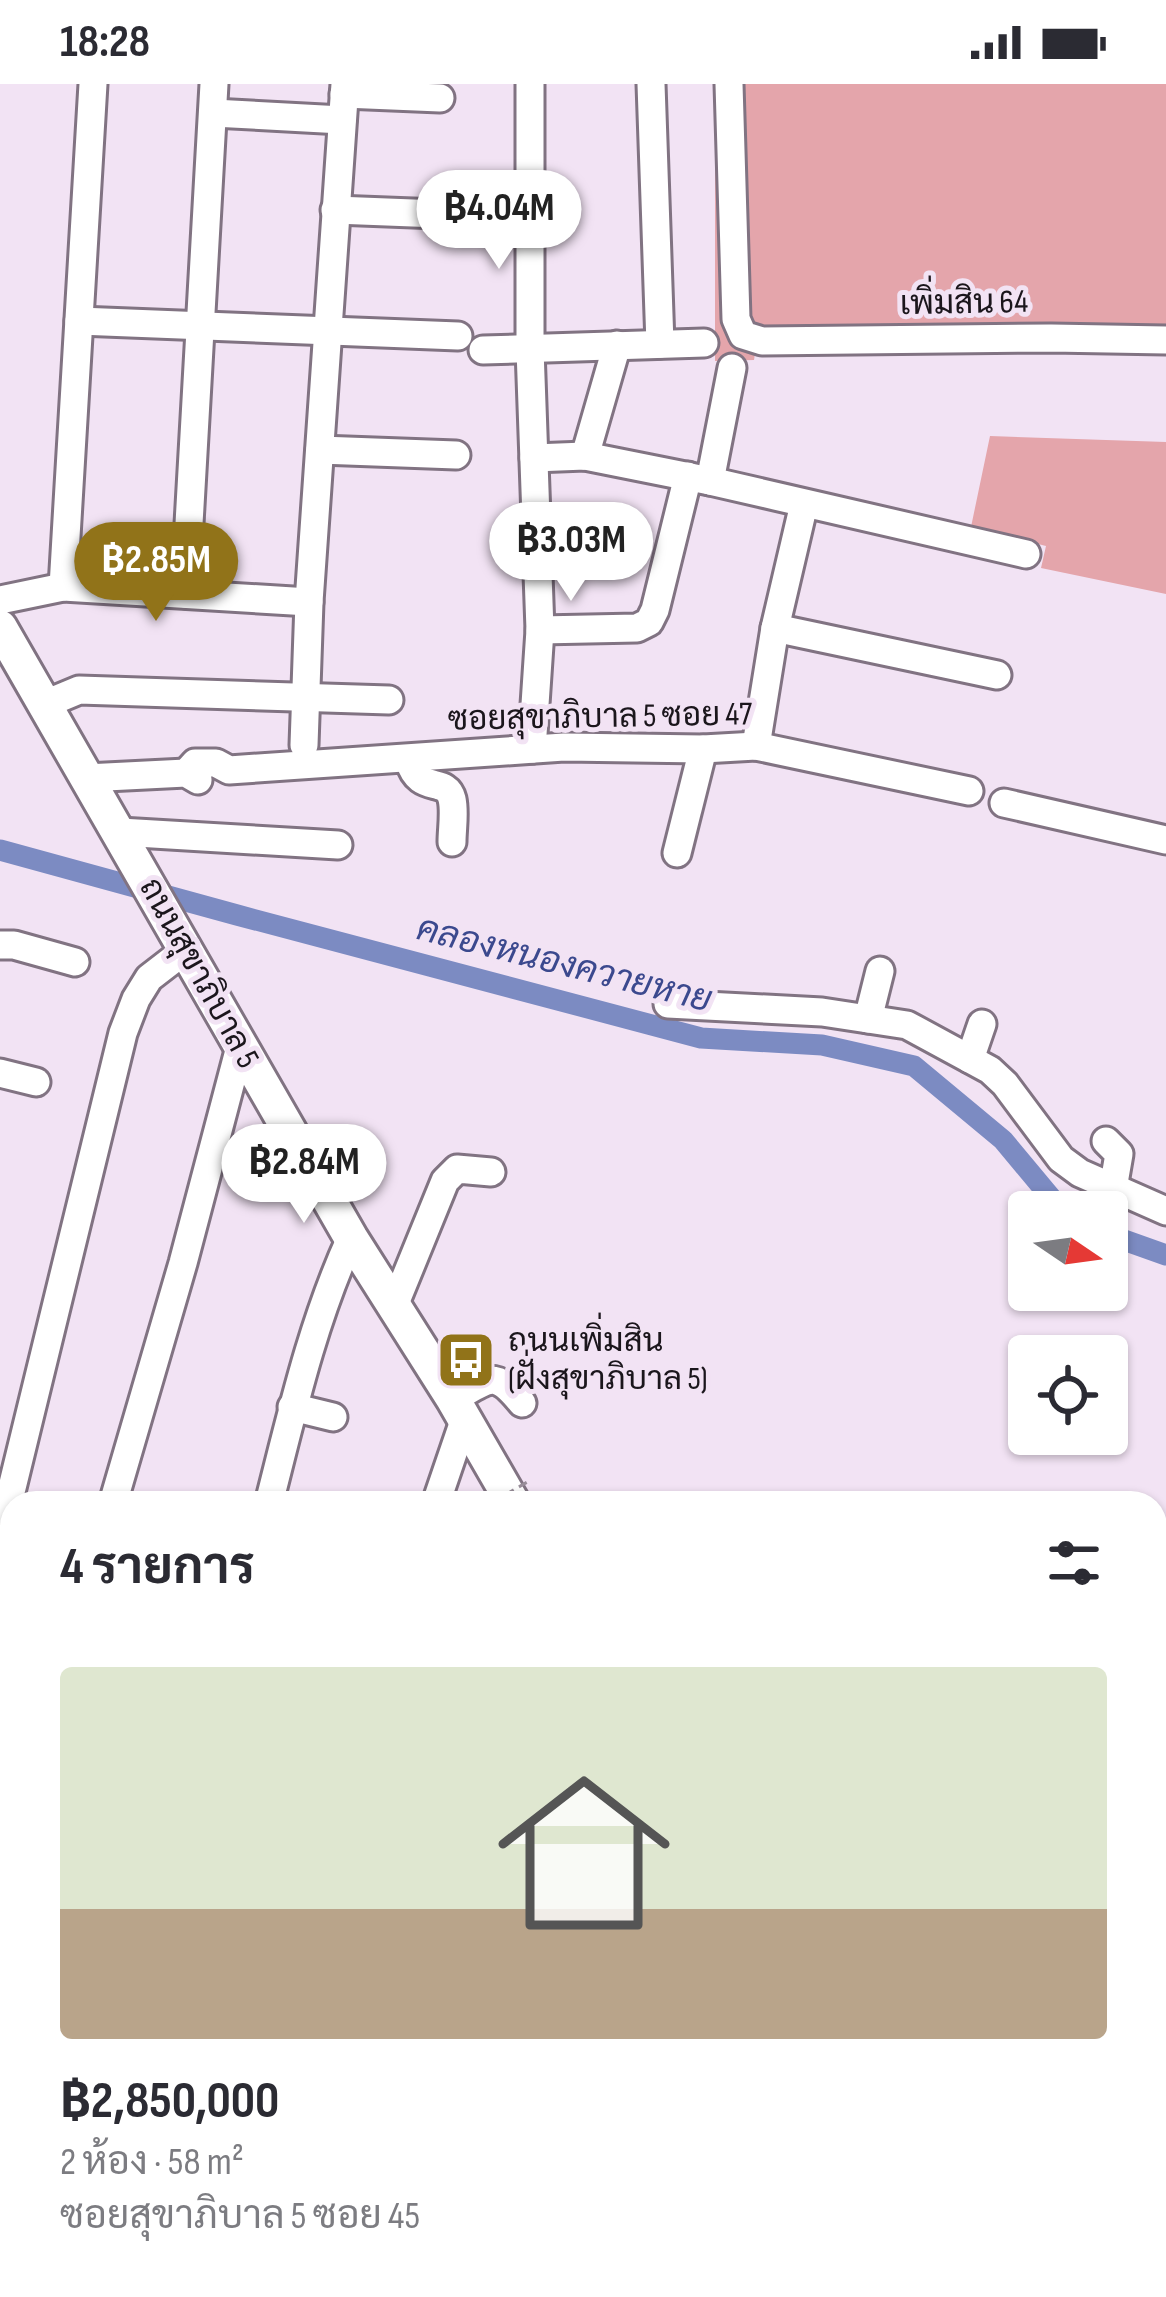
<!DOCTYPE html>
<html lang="th">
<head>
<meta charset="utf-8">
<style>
  :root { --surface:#fff; --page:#f7f7f7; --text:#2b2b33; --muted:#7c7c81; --accent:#917319 }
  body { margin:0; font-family:"Sofia Sans Condensed",Sarabun,sans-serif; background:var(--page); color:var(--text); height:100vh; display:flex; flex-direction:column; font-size:45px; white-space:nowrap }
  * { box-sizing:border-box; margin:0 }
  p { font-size:39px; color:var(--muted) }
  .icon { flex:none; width:66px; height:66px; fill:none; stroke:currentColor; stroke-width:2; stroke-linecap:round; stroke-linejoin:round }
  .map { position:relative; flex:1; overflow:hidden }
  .details { position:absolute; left:0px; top:1407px; width:1167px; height:807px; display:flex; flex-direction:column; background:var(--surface); border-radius:36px 36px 0 0; box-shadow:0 3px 9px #0004 }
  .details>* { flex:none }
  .needle { width:78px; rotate:103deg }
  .tools { position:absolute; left:1008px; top:1107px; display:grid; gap:24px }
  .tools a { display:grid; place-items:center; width:120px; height:120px; border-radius:12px; background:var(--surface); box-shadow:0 3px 9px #0004; font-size:60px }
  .price { position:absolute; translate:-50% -102px; padding:0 27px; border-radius:42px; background:#fff; color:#222; font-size:39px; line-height:78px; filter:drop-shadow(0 3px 6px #0008) }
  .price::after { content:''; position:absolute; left:50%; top:72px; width:36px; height:27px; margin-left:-18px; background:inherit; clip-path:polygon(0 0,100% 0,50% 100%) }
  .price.current { background:var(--accent); color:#fff }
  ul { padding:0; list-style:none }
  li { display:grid; align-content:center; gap:24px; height:636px; padding:0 60px }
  li span { display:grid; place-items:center; height:372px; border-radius:12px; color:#555 }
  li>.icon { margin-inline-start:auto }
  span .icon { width:216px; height:216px; fill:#fffc; stroke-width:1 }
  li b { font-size:51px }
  h2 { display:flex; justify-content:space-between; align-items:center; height:144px; padding:0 60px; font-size:51px }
  .status { display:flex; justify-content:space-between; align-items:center; height:84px; padding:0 60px; background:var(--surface); direction:ltr }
  .status svg { height:33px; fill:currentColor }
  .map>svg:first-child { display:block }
  .built { fill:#ead6ec }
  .green { fill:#e4a5ab }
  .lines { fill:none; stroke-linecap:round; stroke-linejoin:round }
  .canal { stroke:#7c8bc2; stroke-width:21 }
  .minor-casing { stroke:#817382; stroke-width:33 }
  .major-casing { stroke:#817382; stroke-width:39 }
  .minor { stroke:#fff; stroke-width:27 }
  .major { stroke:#fff; stroke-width:33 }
  .path-bridge { stroke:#988d99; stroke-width:3; stroke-dasharray:9 6; stroke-linecap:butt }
  .labels { text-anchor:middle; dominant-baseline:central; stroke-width:10; stroke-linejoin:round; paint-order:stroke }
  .street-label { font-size:33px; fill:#1b161c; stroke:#f2e3f4 }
  .poi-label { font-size:33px; fill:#1b161c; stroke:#f2e3f4; text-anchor:start }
  .water-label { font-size:36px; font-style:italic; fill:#3b498e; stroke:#f2e3f4 }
</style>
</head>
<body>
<div class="status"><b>18:28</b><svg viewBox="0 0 49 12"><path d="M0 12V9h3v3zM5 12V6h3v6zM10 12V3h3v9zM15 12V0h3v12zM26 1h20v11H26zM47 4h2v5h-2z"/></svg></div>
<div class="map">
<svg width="1166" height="2213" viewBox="0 0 1166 2213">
  <rect width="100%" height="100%" fill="#f2e3f4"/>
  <path class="built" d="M1166,1486V1643L1155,1639V1512Z"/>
  <g class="green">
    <path d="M715,0H1166V241L1014,246H759L754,276L715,277Z"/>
    <path d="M990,352L1166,358V510L1041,484L1046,462L971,443Z"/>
  </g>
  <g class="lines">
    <g class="canal">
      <path d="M0,766L237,831L701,954L822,961L914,982L1003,1056L1063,1128"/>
      <path d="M1107,1150L1166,1171"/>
      <path d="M1155,2177L1166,2176"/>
      <path d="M837,2213L860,2202"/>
    </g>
    <defs>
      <g id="minor">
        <path d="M530,0V265L540,546L532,665"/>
        <path d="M651,0L660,260"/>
        <path d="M729,0L736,235L743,251L762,257L1051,254L1166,256"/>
        <path d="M344,10L440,14"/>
        <path d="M213,29L342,36"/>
        <path d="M335,126L465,131"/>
        <path d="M79,237L458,252"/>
        <path d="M483,266L704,259"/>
        <path d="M320,366L456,371"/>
        <path d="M585,372L617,261"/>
        <path d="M534,374L585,372L710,397L1026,470"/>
        <path d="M710,397L732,284"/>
        <path d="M63,503L93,0"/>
        <path d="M185,510L214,0"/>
        <path d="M0,516L63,503L309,518"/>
        <path d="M775,544L997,591"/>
        <path d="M540,546L637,544L649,538L655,526L688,392"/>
        <path d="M43,621L79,606L389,616"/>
        <path d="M304,661L309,518L345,0"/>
        <path d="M756,662L775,544L804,420"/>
        <path d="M409,676C419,712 446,691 452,715C455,728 452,745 452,758"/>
        <path d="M186,689L195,679H216L229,686L564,663L703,665L756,662L969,707"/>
        <path d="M86,694L186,689L198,696"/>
        <path d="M1004,719L1166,756"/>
        <path d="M120,748L338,761"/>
        <path d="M677,769L703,665"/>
        <path d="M0,861H14L75,878"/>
        <path d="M668,920L822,928L907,941L990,986L1005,1000L1061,1075L1080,1089L1166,1127"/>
        <path d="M868,935L880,887"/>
        <path d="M970,975L982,940"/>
        <path d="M0,989L36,998"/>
        <path d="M1106,1057L1119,1070L1113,1105"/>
        <path d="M394,1222L445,1097L457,1085L491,1088"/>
        <path d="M453,1315C490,1295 493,1284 522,1319"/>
        <path d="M292,1323L333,1333"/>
        <path d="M113,1419L183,1179L240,963"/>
        <path d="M269,1419C292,1329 312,1239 351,1154"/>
        <path d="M436,1419L465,1334"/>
        <path d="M0,1453L123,949L136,915L149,894L184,867"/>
        <path d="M1155,1619L1166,1591"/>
        <path d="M1155,1651L1166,1654"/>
        <path d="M1155,2071L1166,2069"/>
        <path d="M758,2202L763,2211"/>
        <path d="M160,2213L165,2202"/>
        <path d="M246,2213V2202"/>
        <path d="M577,2213L595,2202"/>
      </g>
      <g id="major">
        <path d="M0,543L351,1154L453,1315L513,1419"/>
        <path d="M968,2202L974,2213"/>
      </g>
    </defs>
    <use href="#minor" class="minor-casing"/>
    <use href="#major" class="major-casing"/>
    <use href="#minor" class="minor"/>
    <use href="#major" class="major"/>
    <path class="path-bridge" d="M493,1418L529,1397"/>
  </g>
  <defs>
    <symbol id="bus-square" viewBox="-11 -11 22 22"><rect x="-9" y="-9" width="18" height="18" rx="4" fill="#917319" stroke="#f2e3f4"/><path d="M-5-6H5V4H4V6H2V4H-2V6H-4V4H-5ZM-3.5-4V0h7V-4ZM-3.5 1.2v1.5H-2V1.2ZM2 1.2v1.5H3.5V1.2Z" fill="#fff"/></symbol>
  </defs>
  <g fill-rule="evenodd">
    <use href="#bus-square" x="433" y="1243" width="66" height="66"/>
  </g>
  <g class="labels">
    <g class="street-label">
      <text transform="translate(964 219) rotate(-1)">เพิ่มสิน 64</text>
      <text transform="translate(600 633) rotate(-1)">ซอยสุขาภิบาล 5 ซอย 47</text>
      <text transform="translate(199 889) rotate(61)">ถนนสุขาภิบาล 5</text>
    </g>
    <g class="poi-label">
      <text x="508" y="1257">ถนนเพิ่มสิน<tspan x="508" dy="38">(ฝั่งสุขาภิบาล 5)</tspan></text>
    </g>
    <g class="water-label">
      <text transform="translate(564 881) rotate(14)">คลองหนองควายหาย</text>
    </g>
  </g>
</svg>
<div class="tools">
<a><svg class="needle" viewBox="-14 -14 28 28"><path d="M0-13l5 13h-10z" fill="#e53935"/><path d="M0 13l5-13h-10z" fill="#7c7c81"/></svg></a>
<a><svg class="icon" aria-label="locate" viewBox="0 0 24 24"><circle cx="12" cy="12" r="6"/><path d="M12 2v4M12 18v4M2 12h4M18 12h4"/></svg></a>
</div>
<b class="price" style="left:499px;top:188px">฿4.04M</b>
<b class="price" style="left:571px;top:520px">฿3.03M</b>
<b class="price current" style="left:156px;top:540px">฿2.85M</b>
<b class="price" style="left:304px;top:1142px">฿2.84M</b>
<section class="details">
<h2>4 รายการ<svg class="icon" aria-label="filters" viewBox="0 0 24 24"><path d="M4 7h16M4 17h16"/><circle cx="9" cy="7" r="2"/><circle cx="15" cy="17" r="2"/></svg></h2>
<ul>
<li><span style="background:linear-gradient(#dfe7d0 65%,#b9a48a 0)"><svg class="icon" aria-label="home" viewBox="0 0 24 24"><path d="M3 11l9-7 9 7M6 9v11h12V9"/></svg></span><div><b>฿2,850,000</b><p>2 ห้อง · 58 m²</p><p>ซอยสุขาภิบาล 5 ซอย 45</p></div></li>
</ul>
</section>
</div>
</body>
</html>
